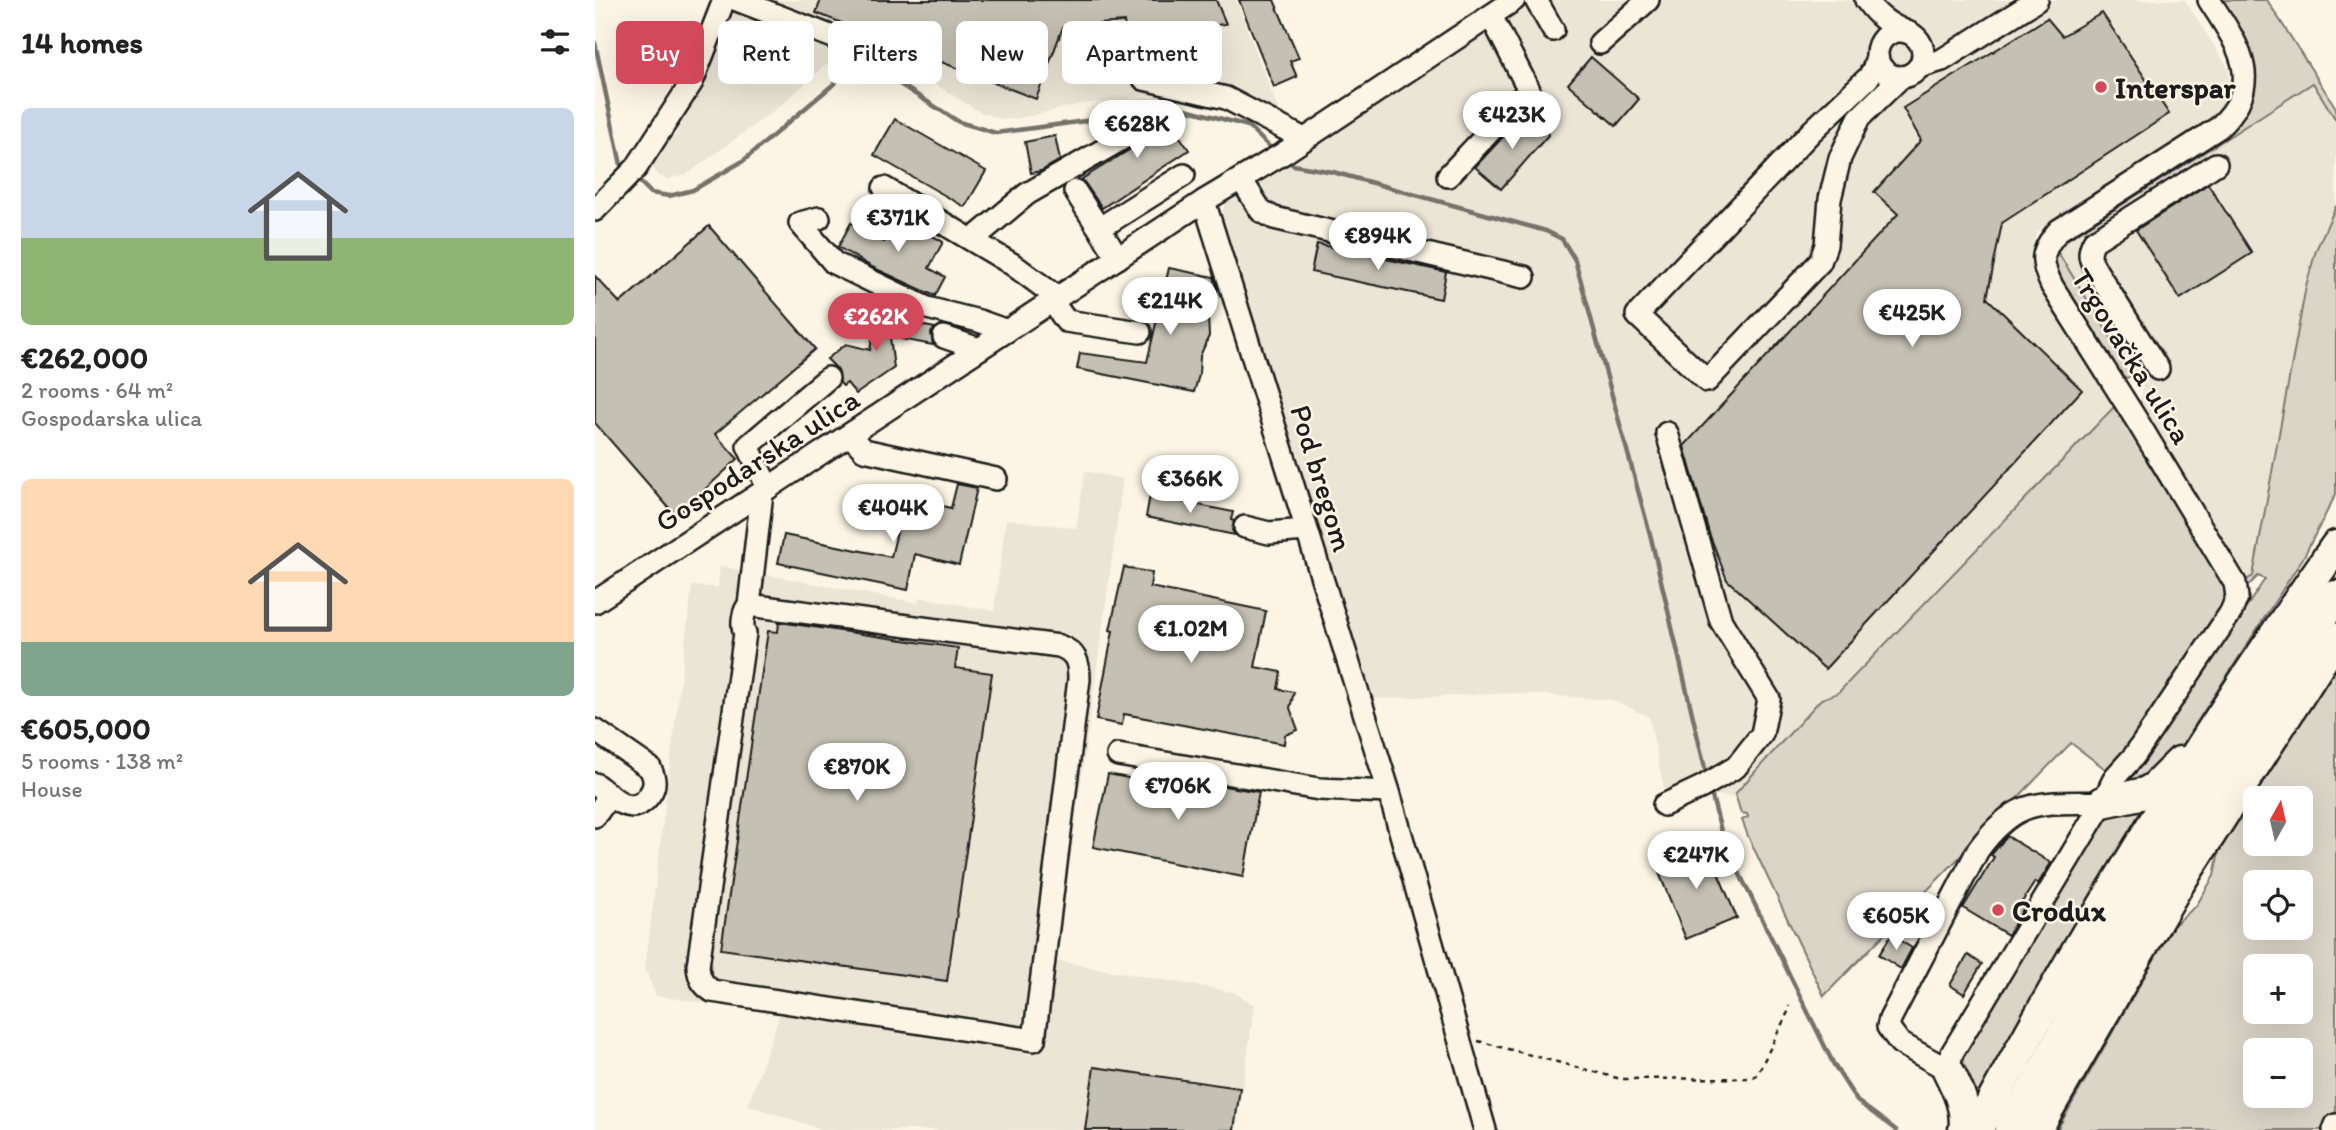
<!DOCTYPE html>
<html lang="en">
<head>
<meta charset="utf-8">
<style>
  :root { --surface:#fff; --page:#f2f2f2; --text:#222; --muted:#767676; --accent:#d1495b }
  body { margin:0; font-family:Itim,sans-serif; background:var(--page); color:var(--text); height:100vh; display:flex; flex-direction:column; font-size:26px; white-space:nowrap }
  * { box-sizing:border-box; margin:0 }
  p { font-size:23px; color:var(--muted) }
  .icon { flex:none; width:38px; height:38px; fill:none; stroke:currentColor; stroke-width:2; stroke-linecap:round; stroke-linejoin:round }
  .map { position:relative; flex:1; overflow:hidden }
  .details { display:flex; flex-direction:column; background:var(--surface); width:595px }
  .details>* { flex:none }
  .guide { position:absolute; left:21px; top:21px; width:665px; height:63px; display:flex; gap:14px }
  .needle { width:46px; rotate:8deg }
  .buttons { position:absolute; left:1648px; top:786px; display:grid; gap:14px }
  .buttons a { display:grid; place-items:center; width:70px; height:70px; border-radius:10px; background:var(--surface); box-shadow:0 7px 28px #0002; font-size:35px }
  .price { position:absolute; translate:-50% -60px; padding:0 16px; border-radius:24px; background:#fff; color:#222; font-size:23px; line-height:46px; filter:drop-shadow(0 2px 4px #0008) }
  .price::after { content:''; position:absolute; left:50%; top:42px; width:21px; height:16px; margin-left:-10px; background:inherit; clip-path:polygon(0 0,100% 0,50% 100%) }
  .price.active { background:var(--accent); color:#fff }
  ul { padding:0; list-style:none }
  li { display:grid; align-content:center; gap:14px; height:371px; padding:0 21px }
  li span { display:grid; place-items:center; height:217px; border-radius:10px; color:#555 }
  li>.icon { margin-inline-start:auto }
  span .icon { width:126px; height:126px; fill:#fffc; stroke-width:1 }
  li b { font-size:30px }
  h2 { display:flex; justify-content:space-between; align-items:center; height:84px; padding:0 21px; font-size:30px }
  .chip { padding:0 24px; border-radius:10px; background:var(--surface); box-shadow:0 7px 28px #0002; font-size:24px; line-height:63px }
  .chip.active { background:var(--accent); color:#fff }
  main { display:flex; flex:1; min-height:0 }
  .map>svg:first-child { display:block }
  .built { fill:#ebe5d6 }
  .green { fill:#dbd5c8; stroke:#7c7872; stroke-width:2; fill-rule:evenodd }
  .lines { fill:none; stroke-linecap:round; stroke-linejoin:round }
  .stream { stroke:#75726c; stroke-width:4.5 }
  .building { fill:#c4c0b3; stroke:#1c1c1c; stroke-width:2 }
  .minor-casing { stroke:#1c1c1c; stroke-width:26 }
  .highway-casing { stroke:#1c1c1c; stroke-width:35 }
  .path { stroke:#1c1c1c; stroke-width:2.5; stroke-dasharray:5 5; stroke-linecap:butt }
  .minor { stroke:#fcf5e5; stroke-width:21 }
  .highway { stroke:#fcf5e5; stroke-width:30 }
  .poi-dot { fill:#d1495b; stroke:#fcf5e5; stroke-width:2.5 }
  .labels { text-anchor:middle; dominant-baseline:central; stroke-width:5; stroke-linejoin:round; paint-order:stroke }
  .poi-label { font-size:30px; font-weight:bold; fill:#1c1c1c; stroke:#fcf5e5; text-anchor:start }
  .street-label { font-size:30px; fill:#1c1c1c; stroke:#fcf5e5 }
</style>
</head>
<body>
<main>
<section class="details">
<h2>14 homes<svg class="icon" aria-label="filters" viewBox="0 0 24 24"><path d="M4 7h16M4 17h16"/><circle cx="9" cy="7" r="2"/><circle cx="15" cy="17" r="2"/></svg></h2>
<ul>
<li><span style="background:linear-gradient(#c9d6e8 60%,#8fb573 0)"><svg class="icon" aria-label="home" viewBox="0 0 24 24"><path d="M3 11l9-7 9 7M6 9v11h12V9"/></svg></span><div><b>€262,000</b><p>2 rooms · 64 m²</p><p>Gospodarska ulica</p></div></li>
<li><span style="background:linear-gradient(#ffd9b3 75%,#7fa58c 0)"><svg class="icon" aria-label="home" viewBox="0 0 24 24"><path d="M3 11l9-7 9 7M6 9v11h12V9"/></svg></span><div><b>€605,000</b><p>5 rooms · 138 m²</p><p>House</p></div></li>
</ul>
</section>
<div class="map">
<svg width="1741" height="1130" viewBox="0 0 1741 1130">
  <rect width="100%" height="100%" fill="#fcf5e5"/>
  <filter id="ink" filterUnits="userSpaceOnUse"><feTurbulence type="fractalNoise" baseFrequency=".0143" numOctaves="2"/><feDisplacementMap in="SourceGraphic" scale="14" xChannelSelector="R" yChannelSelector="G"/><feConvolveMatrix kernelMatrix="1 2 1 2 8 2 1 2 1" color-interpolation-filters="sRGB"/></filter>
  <g filter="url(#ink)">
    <g class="built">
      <path d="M140,0H641L690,127L677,138L647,111L583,91L482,105L422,119H405L383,111L294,55L270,51L251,55L228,67L184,107L91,175L73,179L63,175L54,163L79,136L97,103Z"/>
      <path d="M931,0H1590L1633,68L1635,82L1632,96L1619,115L1451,224L1442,233L1437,245L1436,270L1442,282L1520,406L1243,693L1226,699L1137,797L1069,789L1054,717L1017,700L922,693L778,699L626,226V215L631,201L636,196Z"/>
      <path d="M1718,83L1741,120V206L1721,250L1658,576L1650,581L1548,416L1545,401L1548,388L1462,251L1464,245Z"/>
      <path d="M490,471L528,479L461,961L638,992L660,1005L641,1130H228L153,1105L185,1014L61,996L50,969L97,586L123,587L125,566L323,603L324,597L399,611L411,519L481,528Z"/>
    </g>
    <g class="green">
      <path d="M1623,0H1672L1741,108V120L1718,83L1464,245L1462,251L1539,374L1532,378L1523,374L1457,266L1462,243L1653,98Z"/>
      <path d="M1741,206V494L1708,558L1580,756L1553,779L1526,784L1528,778L1539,775L1548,763L1670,579L1663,576L1654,585L1649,583L1546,415L1545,401L1548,416L1651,580L1658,576L1711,286L1721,250Z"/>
      <path d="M1516,402L1521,404L1542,433L1552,461L1624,576L1630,589V603L1534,751L1513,771L1476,743L1229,996L1153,836L1147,820L1153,817L1152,814L1146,813L1140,794L1226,699L1243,693L1520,406Z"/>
      <path d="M1741,666V1116L1734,1130H1462L1578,926L1601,906L1619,876L1626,841ZM1661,798H1706V844H1661ZM1661,882H1706V928H1661ZM1661,966H1706V1012H1661ZM1661,1050H1706V1096H1661Z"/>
      <path d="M1557,798L1380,1104L1362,1066L1519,806Z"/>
    </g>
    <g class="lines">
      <g class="stream">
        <path d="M0,43L26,165L32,170"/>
        <path d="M692,160L698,165L738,172L951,231L967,239L980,260L1056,538L1112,777"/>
        <path d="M41,178L56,193L74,196L98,190L148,161L247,77L268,69L289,74L364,122L401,133L587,108L653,126L679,151"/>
        <path d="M1115,789L1129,842L1239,1065L1262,1101L1301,1130"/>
      </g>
    </g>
    <g class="building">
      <path d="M226,0H621L631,24L531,34L529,22L468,27L441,99L221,13Z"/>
      <path d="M644,0H679L704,58L695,61L702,77L679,87Z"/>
      <path d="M1507,13L1574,114L1407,223L1392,298L1487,390L1230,669L1132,580L1114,533L1089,446L1303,214L1279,192L1326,140L1308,108L1452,18L1467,36Z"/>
      <path d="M996,57L1044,99L1021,126L973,84Z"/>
      <path d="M930,113L954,134L906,189L880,167Z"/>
      <path d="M570,115L594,150L507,208L487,179L534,150L563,128L538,133L533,127L521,126Z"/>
      <path d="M300,119L391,171L370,207L279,155Z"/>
      <path d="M460,136L465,160L446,171L436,173L430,142Z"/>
      <path d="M1613,184L1657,253L1585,299L1541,230Z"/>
      <path d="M304,217L348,242L334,268L350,277L340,296L277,267L243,247L256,223L289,242Z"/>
      <path d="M114,226L220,349L120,434L143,459L81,516L0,423V276L25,303Z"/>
      <path d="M722,244L851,272L846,299L716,272Z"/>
      <path d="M574,268L619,277L622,288V298L613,317L614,336L605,356L604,375L599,392L482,369L485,353L552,362Z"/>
      <path d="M281,317L340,328L336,333L338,345L295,337L299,368L261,394L252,383L248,386L245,383L243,370L232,359L251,344L275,350Z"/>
      <path d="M362,484L382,488L364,565L320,554L313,590L183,563L189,535L296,557L310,498L356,508Z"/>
      <path d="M555,495L638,512L636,520L639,521L637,530L640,535L551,517Z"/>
      <path d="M529,567L557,573L555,587L671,611L660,667L686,672L683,689L699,692L695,708L703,730L690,735L689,744L529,714L527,725L501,720L518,631L515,630Z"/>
      <path d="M184,622L363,648L360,668L397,673L352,981L126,949L173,631L183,632Z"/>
      <path d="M513,774L563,784L565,775L664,792L648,877L498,847Z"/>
      <path d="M1412,836L1456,863L1443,884L1440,882L1427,902L1431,904L1413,935L1368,908L1399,857L1396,855Z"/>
      <path d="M1110,842L1142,918L1091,939L1060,863Z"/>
      <path d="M1296,935L1317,948L1306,969L1284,955Z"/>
      <path d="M1373,955L1387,964L1369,994L1355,985Z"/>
      <path d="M499,1067L645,1088L639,1130H490Z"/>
    </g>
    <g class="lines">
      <defs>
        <g id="minor">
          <path d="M142,0L243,39"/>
          <path d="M941,0L958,30"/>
          <path d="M1271,0C1282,16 1294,25 1312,32"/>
          <circle cx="1305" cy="54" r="23"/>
          <path d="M1005,43L1053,0"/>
          <path d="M1282,57L1278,70L1273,78L1217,131L1042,315L1112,381L1225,262L1231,245L1235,199L1245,158L1264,118L1306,77"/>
          <path d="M1324,67L1347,60L1442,0"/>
          <path d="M549,79L631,98L709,139"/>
          <path d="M853,176L934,90L896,16"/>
          <path d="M646,179L666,211L679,218L929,277"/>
          <path d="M289,188L417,264L463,298"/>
          <path d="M480,191L523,258"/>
          <path d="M609,201L794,792L890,1130"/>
          <path d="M0,210L41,168L97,82L129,0"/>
          <path d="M224,218L205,223L239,263L332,308L384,321L412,331"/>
          <path d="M505,228L589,175"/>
          <path d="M377,240L432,194L527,139"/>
          <path d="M457,301L471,321L545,332"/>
          <path d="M349,337L384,349"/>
          <path d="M1563,369L1502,272C1495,260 1492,254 1499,241L1621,164"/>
          <path d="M255,435L269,450L401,479"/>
          <path d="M173,488L153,446L233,378"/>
          <path d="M650,527L674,533L711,530"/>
          <path d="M0,602L609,201L689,153L919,0"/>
          <path d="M154,605L464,646C481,652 484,662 484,679L439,1040L117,991C107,984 104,978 103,966L150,633C146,626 148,611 154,605L167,493"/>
          <path d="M0,730L55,768C60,778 61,785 55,794C37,820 18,797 0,784"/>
          <path d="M523,755L724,789L794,792"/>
          <path d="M1508,802C1447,804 1423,795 1383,850L1295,1019L1293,1027L1305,1043L1353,1070L1357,1053L1508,802L1520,777L1539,756L1636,612L1642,597L1640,583L1544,424L1457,286C1445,261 1445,251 1464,230L1623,128C1672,83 1643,45 1614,0"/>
          <path d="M1069,805L1107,787L1141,767L1167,734L1174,699L1126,621L1072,433"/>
          <path d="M0,816L15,795"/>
          <path d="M1739,1130L1741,1125"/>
        </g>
        <g id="highway">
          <path d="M1508,802L1550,793L1560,787L1585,762"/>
          <path d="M1353,1070C1362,1088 1373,1109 1369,1130"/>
          <path d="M1382,1130C1489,928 1610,733 1741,546"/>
          <path d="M1415,1130L1516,948L1634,756L1741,596"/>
          <path d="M1441,1130L1581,888L1741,638"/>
        </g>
      </defs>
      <use href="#minor" class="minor-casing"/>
      <use href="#highway" class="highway-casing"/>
      <path class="path" d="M883,1041L1026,1079L1155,1078L1162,1075L1193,1012L1194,1006"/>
      <use href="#minor" class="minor"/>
      <use href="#highway" class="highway"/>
    </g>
  </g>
  <g class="poi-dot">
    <circle cx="1506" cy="87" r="7"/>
    <circle cx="1403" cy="910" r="7"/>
  </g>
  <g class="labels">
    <g class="poi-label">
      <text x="1520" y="87">Interspar</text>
      <text x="1417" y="910">Crodux</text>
    </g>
    <g class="street-label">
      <text transform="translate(1537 356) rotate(58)">Trgovačka ulica</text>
      <text transform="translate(162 460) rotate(-33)">Gospodarska ulica</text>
      <text transform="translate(727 478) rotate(73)">Pod bregom</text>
    </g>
  </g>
</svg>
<div class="buttons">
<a><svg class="needle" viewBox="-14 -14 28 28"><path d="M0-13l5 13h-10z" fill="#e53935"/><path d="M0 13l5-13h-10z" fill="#767676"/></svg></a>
<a><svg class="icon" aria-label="locate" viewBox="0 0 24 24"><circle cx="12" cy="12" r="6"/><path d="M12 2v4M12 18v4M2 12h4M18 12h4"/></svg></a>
<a>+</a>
<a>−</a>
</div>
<b class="price" style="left:917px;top:151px">€423K</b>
<b class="price" style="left:542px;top:160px">€628K</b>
<b class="price" style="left:303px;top:254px">€371K</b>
<b class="price" style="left:783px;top:272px">€894K</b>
<b class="price" style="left:575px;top:337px">€214K</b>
<b class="price" style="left:1317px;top:349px">€425K</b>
<b class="price active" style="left:281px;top:353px">€262K</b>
<b class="price" style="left:595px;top:515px">€366K</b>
<b class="price" style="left:298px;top:544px">€404K</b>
<b class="price" style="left:596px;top:665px">€1.02M</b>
<b class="price" style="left:262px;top:803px">€870K</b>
<b class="price" style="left:583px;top:822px">€706K</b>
<b class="price" style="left:1101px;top:891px">€247K</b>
<b class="price" style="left:1301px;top:952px">€605K</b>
<div class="guide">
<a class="chip active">Buy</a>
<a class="chip">Rent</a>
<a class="chip">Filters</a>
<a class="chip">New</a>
<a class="chip">Apartment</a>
</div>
</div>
</main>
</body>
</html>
